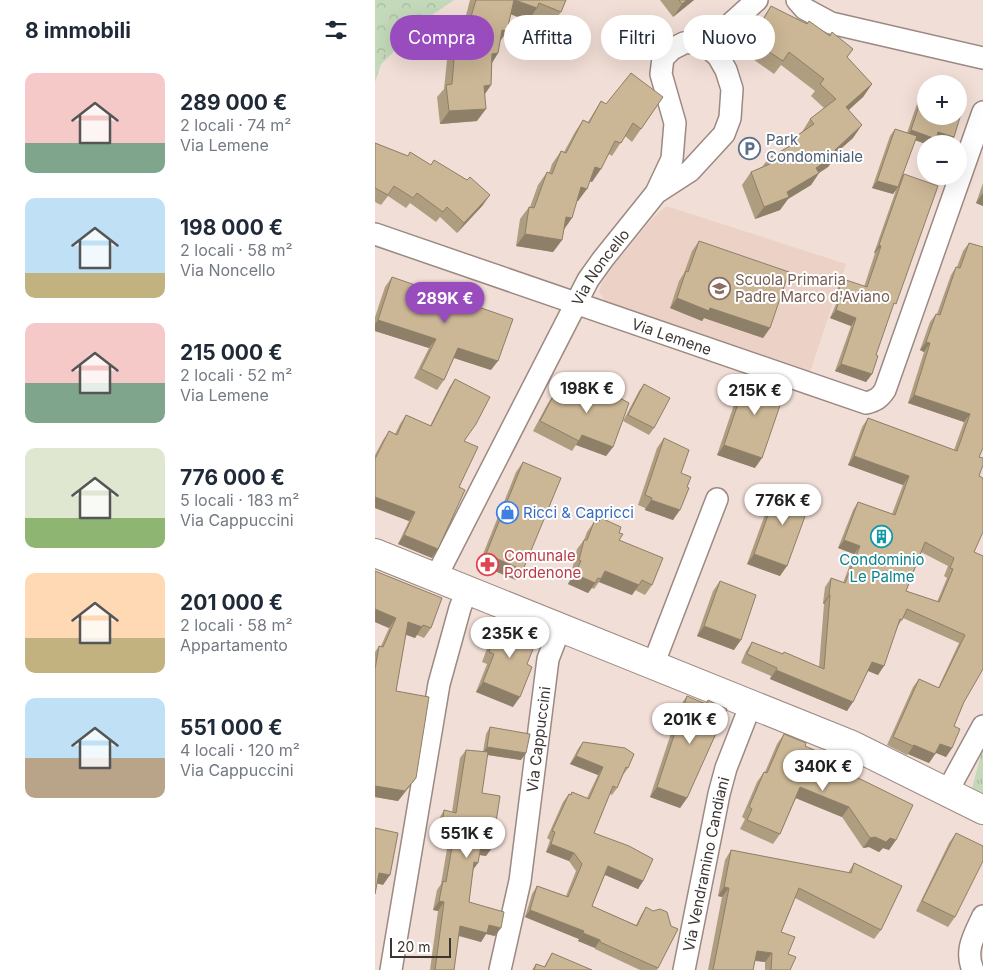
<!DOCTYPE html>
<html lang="it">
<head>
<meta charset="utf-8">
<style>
  :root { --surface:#fff; --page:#f2f2f3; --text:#1f2937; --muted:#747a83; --accent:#994cbe }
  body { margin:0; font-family:Inter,sans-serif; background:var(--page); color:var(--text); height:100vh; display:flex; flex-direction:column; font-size:19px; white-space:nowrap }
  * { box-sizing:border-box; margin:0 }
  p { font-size:16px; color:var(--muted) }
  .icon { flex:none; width:28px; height:28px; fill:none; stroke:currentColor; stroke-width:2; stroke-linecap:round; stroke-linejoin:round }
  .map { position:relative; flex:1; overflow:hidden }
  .panel { display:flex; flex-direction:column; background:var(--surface); width:375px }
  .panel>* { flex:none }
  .hud { position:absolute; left:15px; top:15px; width:475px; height:45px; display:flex; gap:10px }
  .controls { position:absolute; left:542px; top:75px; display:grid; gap:10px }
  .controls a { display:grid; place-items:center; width:50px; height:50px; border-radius:50%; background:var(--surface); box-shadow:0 5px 20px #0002; font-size:25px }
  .scale { position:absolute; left:15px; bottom:12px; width:61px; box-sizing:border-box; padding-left:5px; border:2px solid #3d3532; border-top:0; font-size:14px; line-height:18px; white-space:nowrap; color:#3d3532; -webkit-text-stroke:4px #fff; paint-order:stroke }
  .price { position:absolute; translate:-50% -42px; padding:0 11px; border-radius:18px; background:#fff; color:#222; font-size:16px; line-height:32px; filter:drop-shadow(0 1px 2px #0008) }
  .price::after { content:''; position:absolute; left:50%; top:30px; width:15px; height:11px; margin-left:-8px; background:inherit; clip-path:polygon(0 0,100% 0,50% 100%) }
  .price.active { background:var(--accent); color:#fff }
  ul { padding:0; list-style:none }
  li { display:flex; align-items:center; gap:15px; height:125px; padding:0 25px }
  li span { display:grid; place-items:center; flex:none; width:140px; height:100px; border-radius:10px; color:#555 }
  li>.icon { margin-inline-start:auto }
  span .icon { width:60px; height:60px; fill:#fffc; stroke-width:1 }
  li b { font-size:21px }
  h2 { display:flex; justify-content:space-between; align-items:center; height:60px; padding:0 25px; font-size:21px }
  .chip { padding:0 18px; border-radius:22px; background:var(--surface); box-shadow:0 5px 20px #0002; font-size:18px; line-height:45px }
  .chip.active { background:var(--accent); color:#fff }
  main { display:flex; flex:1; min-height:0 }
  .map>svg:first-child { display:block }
  .built { fill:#ecd1c6 }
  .grass { fill:url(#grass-tufts) }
  .forest { fill:url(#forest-crowns) }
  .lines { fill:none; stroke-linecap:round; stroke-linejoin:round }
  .minor-casing { stroke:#9b8982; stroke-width:24 }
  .secondary-casing { stroke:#9b8982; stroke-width:30 }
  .minor { stroke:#fff; stroke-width:21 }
  .secondary { stroke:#fff; stroke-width:28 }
  .wall { fill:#af9d80; fill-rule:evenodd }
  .shaded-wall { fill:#8e7f68 }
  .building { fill:#cbb695; stroke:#8e7f68; fill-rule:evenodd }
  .labels { text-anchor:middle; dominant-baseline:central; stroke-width:4; stroke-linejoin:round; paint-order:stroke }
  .service-label { font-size:15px; fill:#4e5e75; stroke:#fff; text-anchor:start }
  .street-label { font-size:15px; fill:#3d3532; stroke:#fff }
  .education-label { font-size:15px; fill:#785e54; stroke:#fff; text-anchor:start }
  .shop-label { font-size:15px; fill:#366cbe; stroke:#fff; text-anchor:start }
  .health-label { font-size:15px; fill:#be3a42; stroke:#fff; text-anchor:start }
  .culture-label { font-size:15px; fill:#0d838f; stroke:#fff }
</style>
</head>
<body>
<main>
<section class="panel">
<h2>8 immobili<svg class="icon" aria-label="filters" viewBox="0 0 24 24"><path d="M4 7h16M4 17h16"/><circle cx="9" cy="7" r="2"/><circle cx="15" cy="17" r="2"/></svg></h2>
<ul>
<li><span style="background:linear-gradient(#f6c9c9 70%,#7fa58c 0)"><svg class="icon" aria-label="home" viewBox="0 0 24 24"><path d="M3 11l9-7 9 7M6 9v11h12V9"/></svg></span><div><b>289 000 €</b><p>2 locali · 74 m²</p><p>Via Lemene</p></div></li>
<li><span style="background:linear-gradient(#bfe0f5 75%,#c2b280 0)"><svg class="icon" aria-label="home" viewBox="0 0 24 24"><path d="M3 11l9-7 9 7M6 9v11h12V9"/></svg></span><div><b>198 000 €</b><p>2 locali · 58 m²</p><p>Via Noncello</p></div></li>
<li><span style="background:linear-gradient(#f6c9c9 60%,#7fa58c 0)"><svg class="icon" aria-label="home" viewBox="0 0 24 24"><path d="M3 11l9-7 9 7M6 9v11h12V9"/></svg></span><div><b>215 000 €</b><p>2 locali · 52 m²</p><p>Via Lemene</p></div></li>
<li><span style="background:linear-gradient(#dfe7d0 70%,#8fb573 0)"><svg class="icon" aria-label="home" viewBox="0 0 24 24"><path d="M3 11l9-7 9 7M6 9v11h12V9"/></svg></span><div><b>776 000 €</b><p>5 locali · 183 m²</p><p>Via Cappuccini</p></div></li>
<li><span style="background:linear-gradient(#ffd9b3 65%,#c2b280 0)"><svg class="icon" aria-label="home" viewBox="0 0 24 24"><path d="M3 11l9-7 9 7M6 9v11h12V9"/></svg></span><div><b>201 000 €</b><p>2 locali · 58 m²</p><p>Appartamento</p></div></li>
<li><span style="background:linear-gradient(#bfe0f5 60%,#b9a48a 0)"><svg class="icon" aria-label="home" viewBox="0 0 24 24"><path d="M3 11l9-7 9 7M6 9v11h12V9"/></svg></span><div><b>551 000 €</b><p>4 locali · 120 m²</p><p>Via Cappuccini</p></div></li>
</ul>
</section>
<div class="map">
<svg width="608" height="970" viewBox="0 0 608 970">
  <defs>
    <pattern id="grass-tufts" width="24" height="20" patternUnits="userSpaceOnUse" patternTransform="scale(1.25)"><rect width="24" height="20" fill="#c3d9b9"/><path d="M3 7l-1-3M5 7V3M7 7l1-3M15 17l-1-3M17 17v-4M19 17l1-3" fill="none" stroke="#a8bba0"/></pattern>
    <pattern id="forest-crowns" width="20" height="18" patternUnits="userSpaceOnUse" patternTransform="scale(1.25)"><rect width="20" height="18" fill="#c3d9b9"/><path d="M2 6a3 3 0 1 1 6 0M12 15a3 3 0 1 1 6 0" fill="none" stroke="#a8bba0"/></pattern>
  </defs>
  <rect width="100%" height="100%" fill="#f1ded6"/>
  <path class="built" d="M291,206L471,264L435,372L231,302L224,292L226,285L238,266L276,220Z"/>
  <g class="grass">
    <path d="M0,0H72L0,70Z"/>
    <path d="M608,747V803L595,796Z"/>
  </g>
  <path class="forest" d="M0,0H79L57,15L16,34L0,82Z"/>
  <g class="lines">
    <defs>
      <g id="minor">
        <path d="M422,0L430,9L456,23L608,58"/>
        <path d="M331,46L382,0"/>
        <path id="s1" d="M0,234L491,403C500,401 505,398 510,390L608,112"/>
        <path id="s2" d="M61,577L213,280L228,259L281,193L297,159L300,123L286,74L288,58L297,49L309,43L319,42L331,46L343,56L351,70L357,89L355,118L349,134L315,171L281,193"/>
        <path d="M278,665L342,499"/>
        <path d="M572,792L608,726"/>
        <path d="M16,970L64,684L85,608L92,590"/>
        <path id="s3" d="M125,970L145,881L173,659L185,628"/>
        <path id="s4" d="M309,970L344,794L351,768L376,704"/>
        <path d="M598,970C589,950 600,934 608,916"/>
      </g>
      <path id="secondary" d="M0,553L477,745L608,810"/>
    </defs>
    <use href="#minor" class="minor-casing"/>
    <use href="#secondary" class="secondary-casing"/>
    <use href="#minor" class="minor"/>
    <use href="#secondary" class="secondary"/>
  </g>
  <g class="wall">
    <path d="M95,0H191L186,12L177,25L157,16L153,21L136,14L132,31L125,41L123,53L117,63L116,85L110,94L102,121L65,124L62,97L69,89L72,60L79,49L80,35L89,23Z"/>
    <path d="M285,0H319L298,17Z"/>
    <path d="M396,6L478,49L472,57L497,84L488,97L474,110L478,138L461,153L462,154L453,167L444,173L436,185L413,199L405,210L380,219L367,185L376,172L387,167L394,158L412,148L420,137L427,132L435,119L449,108L436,96L440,91L406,65L399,74L368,52L388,18Z"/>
    <path d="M551,85L579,137L574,144L561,139L557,144H551L540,140L526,178L529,174L516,311L501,355L497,374L491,382L460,371L476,326L455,318L461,304L457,302L463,287L468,279L489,287L500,253H499L521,190L518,194L497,188L515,136L520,129L532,133L546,92Z"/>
    <path d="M288,97L257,142L250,136L237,156L234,154L217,182L215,181L203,201H202L189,229L187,240L178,252L141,246L145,219L154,207H155L163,185L172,172L174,173L177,164L186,151L189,152L200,132L208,120L213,122L226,101L231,104Z"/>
    <path d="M0,143L56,165L59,160L108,205L82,233L65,217L61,222L35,203L31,208L13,196L6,205L0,202Z"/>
    <path d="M608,183V206L601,203Z"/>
    <path d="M324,241L395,328L388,338L329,318L327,321L295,308L304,281L309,273L317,251Z"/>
    <path d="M594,243L604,457V476L589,702L579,726L577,748L571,757L561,753L554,763L533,754L532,755L512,745L538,687L544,679L563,688L584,643L528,618L523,626L503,675L493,671L472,711L395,679L396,676L366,663L371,651L377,642L407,654L444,667L449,604L448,603L450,587L456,578L468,583L479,554L463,548L478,510L483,502L517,514L528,485L473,465L487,427L493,418L579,450L589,422L533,403L549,352L545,350L555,322L561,314H562L576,275L581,267H582L588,251ZM546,552L573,566L569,576L572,578L562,602L531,591Z"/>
    <path d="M17,277L116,370L79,358L69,380L62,390L39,378L54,348L0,331V317L10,287Z"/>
    <path d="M373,374L380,468L342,455L366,384Z"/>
    <path d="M206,377L238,447L231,456L201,445L197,451L158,431L173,403L180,393L193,400L200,387Z"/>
    <path d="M80,379L89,441L84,487L57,558L23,544L34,521L0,508V455L8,440L14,431L20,434L25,424L31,415L55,426L74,388Z"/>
    <path d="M269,384L279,428L274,435L248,421L264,391Z"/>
    <path d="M289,438L312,487L298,520L270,510V508L263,505L282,448Z"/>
    <path d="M148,462V570L141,580L104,564L141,472Z"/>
    <path d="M404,485L405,576L372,564L397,495Z"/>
    <path d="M219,522L244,533V540L277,585L270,595L260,590L257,595L224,582L219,589L217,588L213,593L193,584L199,571L197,570L202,549L209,540L212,532Z"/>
    <path d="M0,571L56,628L49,638L42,635L40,638L31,634L21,691L41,778L23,801L0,797V652L4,646H6L14,628L0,622Z"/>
    <path d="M345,581L359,650L322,636L338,591Z"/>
    <path d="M125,622L138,707L101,692L112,664L107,662L118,632Z"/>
    <path d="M312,696L330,704L333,700L312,798L305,808L275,797L305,706Z"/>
    <path d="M115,727L146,760L112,755L107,793L111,856L104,855L98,871L94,902L120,936L111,934L106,942L83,936L79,970H55L63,911L58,910L62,890L66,884L73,843L60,840L64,819L69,810L77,812L85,758L91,750L108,752L111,734Z"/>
    <path d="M409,734L463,768L521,840L514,850L508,848L504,852L494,847L488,848L467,817L421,798L405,834L398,844L365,829L370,819L367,817L382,782L389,772H390L402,744Z"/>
    <path d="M208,742L253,768L248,775L242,788L237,795L235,794L219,833L268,881L263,889L230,875L217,906L261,925L266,915L271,907L283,968L282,970H265L220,949V948L203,941L204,939L150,917L157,894L162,886L191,896L201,871L194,861L171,852L175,840L172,838L188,802L194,794L195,795L197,792L212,798L223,775L195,764L203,749Z"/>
    <path d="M581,833L580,917L573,927L541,911L574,843Z"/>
    <path d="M356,850L473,873L479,863L506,930L499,939L420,898L406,932L413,954L415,970H390V962L380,961L378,970H333L347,897L343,896L350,860Z"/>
    <path d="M177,953L217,970H157L161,964L169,967Z"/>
  </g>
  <g class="shaded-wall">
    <path d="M139,0L162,8L153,21L130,12Z"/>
    <path d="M312,0H319L298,17L307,4Z"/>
    <path d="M127,30L132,31L124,43Z"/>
    <path d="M123,53L115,66L117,54Z"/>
    <path d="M497,84L488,97L462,120L471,107Z"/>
    <path d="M116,85L107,98L109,86Z"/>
    <path d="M111,109L102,121L65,124L74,111Z"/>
    <path d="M487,125L478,138L453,160L462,154L453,167L436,178L444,173L436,185L413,199L405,210L380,219L389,207L412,192Z"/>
    <path d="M536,130L563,132L579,137L574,144L561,139L557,144H551L531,137Z"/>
    <path d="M220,167L226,169L217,182L211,180Z"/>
    <path d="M502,181L523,187L518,194L497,188Z"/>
    <path d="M206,187L212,189L203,201L197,200Z"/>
    <path d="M608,193V206L601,203Z"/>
    <path d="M115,195L108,205L82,233L89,223Z"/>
    <path d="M191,217L197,218L188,231Z"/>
    <path d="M150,234L187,240L178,252L141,246Z"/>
    <path d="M504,245L506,246L500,253H499Z"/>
    <path d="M462,295L466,296L461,304L457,302Z"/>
    <path d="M302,298L335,308L395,328L388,338L329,318L327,321L295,308Z"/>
    <path d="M461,310L481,318L476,326L455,318Z"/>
    <path d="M3,320L61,339L54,348L0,331V324Z"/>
    <path d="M551,342L555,343L549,352L545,350Z"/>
    <path d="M83,348L123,361L116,370L76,357Z"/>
    <path d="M466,364L497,374L491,382L460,371Z"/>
    <path d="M539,395L595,414L589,422L533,403Z"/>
    <path d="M207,435L238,447L231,456L201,445Z"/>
    <path d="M349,445L387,458L380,468L342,455Z"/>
    <path d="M479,456L534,476L528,485L473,465Z"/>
    <path d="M0,497L40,512L34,521L0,508Z"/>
    <path d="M276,500L305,510L298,520L270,510Z"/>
    <path d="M29,535L63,549L57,558L23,544Z"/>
    <path d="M469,540L485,546L479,554L463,548Z"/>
    <path d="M111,554L148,570L141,580L104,564Z"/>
    <path d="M379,554L412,566L405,576L372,564Z"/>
    <path d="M230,571L264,585L257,595L224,582Z"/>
    <path d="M200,574L220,583L213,593L193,584Z"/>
    <path d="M454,595H455L449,604L448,603Z"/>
    <path d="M0,609L21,618L14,628L0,622Z"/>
    <path d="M33,622L47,627L40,638L26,633Z"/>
    <path d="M329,626L366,640L359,650L322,636Z"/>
    <path d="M497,662L509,666L503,675L491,670Z"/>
    <path d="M401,670L478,702L472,711L395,679Z"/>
    <path d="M108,682L145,697L138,707L101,692Z"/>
    <path d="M565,744L577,748L571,757L559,752Z"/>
    <path d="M539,745L560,754L554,763L533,754Z"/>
    <path d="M112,747L151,753L146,760L107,754Z"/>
    <path d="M201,756L228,767L223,775L195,764Z"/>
    <path d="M41,778L23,801L0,797V786Z"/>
    <path d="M282,787L312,798L305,808L275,797Z"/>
    <path d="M425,787L474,807L467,817L418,797Z"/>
    <path d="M66,832L79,835L73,843L60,840Z"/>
    <path d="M500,837L515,838L521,840L514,850L508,848L504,852L494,847L488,848L495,838Z"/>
    <path d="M176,844L199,853L194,861L171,852Z"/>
    <path d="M106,846L117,848L111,856L100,854Z"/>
    <path d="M99,862L103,863L97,871Z"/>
    <path d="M233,866L268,881L263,889L228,874Z"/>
    <path d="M4,873L15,875L8,885L0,883Z"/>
    <path d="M349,887L354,888L347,897L343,896Z"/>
    <path d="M64,901L69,902L63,911L58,910Z"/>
    <path d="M155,910L209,931L204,939L150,917Z"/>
    <path d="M114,925L126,928L120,936L111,934L106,942L79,934L85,926Z"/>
    <path d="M208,933L225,940L220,948L203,941Z"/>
    <path d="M382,951L397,953L390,962L376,960Z"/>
  </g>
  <g class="building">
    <path d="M101,0H139L132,31L127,30L123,53L117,54L116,85L109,86L111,109L74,111L71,85L77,84L80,47L86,48L89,23H94Z"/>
    <path d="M140,0H191L186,12L164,3L162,8Z"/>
    <path d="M304,0H312L307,4Z"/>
    <path d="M396,6L432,24L434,21L455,36L457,32L478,49L472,57L497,84L471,107L487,125L460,150L462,154L441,168L444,173L412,192L414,197L389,207L376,172L397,163L394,158L422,142L420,137L439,124L435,119L461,99L445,84L449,79L414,52L408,61L376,40Z"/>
    <path d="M256,73L288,97L266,129L258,123L246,143L240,141L226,169L220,167L212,189L206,187L197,218L191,217L187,240L150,234L154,207L159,208L172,172L177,174L186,151L191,153L208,120L214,123L226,101L231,104Z"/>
    <path d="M551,85V116H584V102L589,104L579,137L563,132L561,139L536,130Z"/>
    <path d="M520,129L542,136L523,187L502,181Z"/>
    <path d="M0,143L33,156L35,152L56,165L59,160L92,180L95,177L115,195L89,223L72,207L68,212L42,193L38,198L19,186L13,195L0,188Z"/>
    <path d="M529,174L563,186L521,304L519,303L501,355L503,356L497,374L466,364L481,318L461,310L466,296L462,295L468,279L492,287L506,246L504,245Z"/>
    <path d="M324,241L414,272L395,328L335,308L334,311L302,298L311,271L313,272Z"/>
    <path d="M594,243L608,247V448L604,457L608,458V465L604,476L608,478V532L599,552L608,556V669L589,702L579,726L585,729L577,748L565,744L560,754L539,745L538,746L518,737L544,679L564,688L590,635L532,609L527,620L525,619L509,666L497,662L478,702L401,670L402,668L372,654L377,642L408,654L409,652L449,669L455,595H454L456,578L470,583L485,546L469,540L483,502L520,515L534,476L479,456L493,418L582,451L595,414L539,395L555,343L551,342L561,314L565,315L581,267L585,268ZM550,542L579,558L575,568L578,569L564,602L531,591Z"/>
    <path d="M17,277L138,319L123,361L83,348L69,380L46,369L61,339L3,320Z"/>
    <path d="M373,374L411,388L387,458L349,445Z"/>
    <path d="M206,377L254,403L238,447L207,435L204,441L165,421L180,393L194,400Z"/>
    <path d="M80,379L115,397L101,424L89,441L103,447L84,487L90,490L63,549L29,535L40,512L0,497V459L14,431L22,435L31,415L56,426Z"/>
    <path d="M269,384L295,398L279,428L253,415Z"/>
    <path d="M289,438L314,450L306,473L316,477L312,487L314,488L305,510L276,500L277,498L270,495Z"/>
    <path d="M148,462L186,478L148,570L111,554Z"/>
    <path d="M404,485L437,497L412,566L379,554Z"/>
    <path d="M226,518L246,527L244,533L248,534L244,540L288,558L277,585L267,580L264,585L230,571L226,579L223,578L220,583L200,574L206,561L204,560L209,540H212L219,522L223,523Z"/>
    <path d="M0,571L67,598L56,628L48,625L47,627L33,622L21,691L54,697L41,778L30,791L0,786V669L4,646L8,647L21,618L0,609Z"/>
    <path d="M345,581L381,595L366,640L329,626Z"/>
    <path d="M125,622L163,637L152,664L157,667L145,697L108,682L119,654L114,652Z"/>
    <path d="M312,696L331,704L333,700L352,709L312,798L282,787Z"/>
    <path d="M115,727L155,734L151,753L112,747Z"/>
    <path d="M409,734L431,743L430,746L466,762L463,768L538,805L521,840L515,838L511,842L500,837L495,838L474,807L425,787L405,834L372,820L377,809L374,807L389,772L392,773Z"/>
    <path d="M208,742L250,748L259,754L253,768L251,767L242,788L238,786L219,833L254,846L278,859L268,881L233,866L217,906L262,926L271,907L278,911L285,909L292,912L296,926L303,929L283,968L225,942V940L208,933L209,931L155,910L162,886L193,897L207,864L199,853L176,844L180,832L177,831L194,794L196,795L197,792L214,799L228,767L201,756Z"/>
    <path d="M91,750L113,752L107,793L125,796L117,848L106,846L103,863L99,862L94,902L129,912L126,928L114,925L112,933L85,926L79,970H60L69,902L64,901L68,881L71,882L79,835L66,832L69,810L81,813Z"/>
    <path d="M0,828L23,833L15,875L4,873L0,894Z"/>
    <path d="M581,833L608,846V861L580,917L547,901Z"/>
    <path d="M356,850L476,873L479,863L527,886L506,930L424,888L406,932L420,937L413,954L421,957L415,970H396L397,953L382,951L378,970H338L354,888L349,887Z"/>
    <path d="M177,953L217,970H159L161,964L170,967Z"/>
  </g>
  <defs>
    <symbol id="parking-ring" viewBox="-11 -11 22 22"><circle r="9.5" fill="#fff" stroke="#5c6f8a" stroke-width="1.5"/><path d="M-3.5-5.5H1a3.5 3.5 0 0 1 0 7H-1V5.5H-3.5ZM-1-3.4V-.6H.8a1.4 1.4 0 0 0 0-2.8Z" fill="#5c6f8a"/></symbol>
    <symbol id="school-ring" viewBox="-11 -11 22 22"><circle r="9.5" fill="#fff" stroke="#8d6e63" stroke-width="1.5"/><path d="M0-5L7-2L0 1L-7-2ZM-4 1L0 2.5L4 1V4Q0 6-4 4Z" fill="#8d6e63"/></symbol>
    <symbol id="shop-ring" viewBox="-11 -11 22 22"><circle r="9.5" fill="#fff" stroke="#3f7fe0" stroke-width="1.5"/><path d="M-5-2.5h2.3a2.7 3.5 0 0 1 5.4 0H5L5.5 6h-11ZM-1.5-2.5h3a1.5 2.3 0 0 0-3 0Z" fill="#3f7fe0"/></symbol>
    <symbol id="building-ring" viewBox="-11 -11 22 22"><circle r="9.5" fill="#fff" stroke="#0f9aa8" stroke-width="1.5"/><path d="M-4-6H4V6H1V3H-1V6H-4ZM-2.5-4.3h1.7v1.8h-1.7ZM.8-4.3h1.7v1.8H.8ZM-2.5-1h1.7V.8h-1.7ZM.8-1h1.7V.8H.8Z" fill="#0f9aa8"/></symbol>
    <symbol id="pharmacy-ring" viewBox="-11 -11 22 22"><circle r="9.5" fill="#fff" stroke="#e0444e" stroke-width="1.5"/><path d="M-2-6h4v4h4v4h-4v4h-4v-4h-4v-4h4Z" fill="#e0444e"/></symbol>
  </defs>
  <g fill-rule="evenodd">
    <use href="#parking-ring" x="362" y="136" width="25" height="25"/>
    <use href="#school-ring" x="332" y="276" width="25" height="25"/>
    <use href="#shop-ring" x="120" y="500" width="25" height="25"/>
    <use href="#building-ring" x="494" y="524" width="25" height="25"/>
    <use href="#pharmacy-ring" x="100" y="552" width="25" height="25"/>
  </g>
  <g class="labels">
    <g class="service-label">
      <text x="391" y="139">Park<tspan x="391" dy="17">Condominiale</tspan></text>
    </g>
    <g class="street-label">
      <text stroke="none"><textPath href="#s2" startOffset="351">Via Noncello</textPath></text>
      <text stroke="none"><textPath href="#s1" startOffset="314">Via Lemene</textPath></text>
      <text stroke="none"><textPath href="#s3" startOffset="234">Via Cappuccini</textPath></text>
      <text stroke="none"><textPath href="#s4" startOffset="108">Via Vendramino Candiani</textPath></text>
    </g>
    <g class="education-label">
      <text x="360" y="279">Scuola Primaria<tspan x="360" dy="17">Padre Marco d'Aviano</tspan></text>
    </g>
    <g class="shop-label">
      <text x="148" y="512">Ricci &amp; Capricci</text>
    </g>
    <g class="health-label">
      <text x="129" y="555">Comunale<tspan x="129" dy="17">Pordenone</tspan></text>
    </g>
    <g class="culture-label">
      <text x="507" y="559">Condominio<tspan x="507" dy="17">Le Palme</tspan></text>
    </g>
  </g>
</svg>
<div class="controls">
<a>+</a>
<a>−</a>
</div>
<div class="scale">20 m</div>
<b class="price active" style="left:70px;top:324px">289K €</b>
<b class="price" style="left:212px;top:414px">198K €</b>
<b class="price" style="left:380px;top:416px">215K €</b>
<b class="price" style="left:408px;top:526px">776K €</b>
<b class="price" style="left:135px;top:659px">235K €</b>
<b class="price" style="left:315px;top:745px">201K €</b>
<b class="price" style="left:448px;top:792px">340K €</b>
<b class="price" style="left:92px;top:859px">551K €</b>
<div class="hud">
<a class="chip active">Compra</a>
<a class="chip">Affitta</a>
<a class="chip">Filtri</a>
<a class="chip">Nuovo</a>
</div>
</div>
</main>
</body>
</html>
